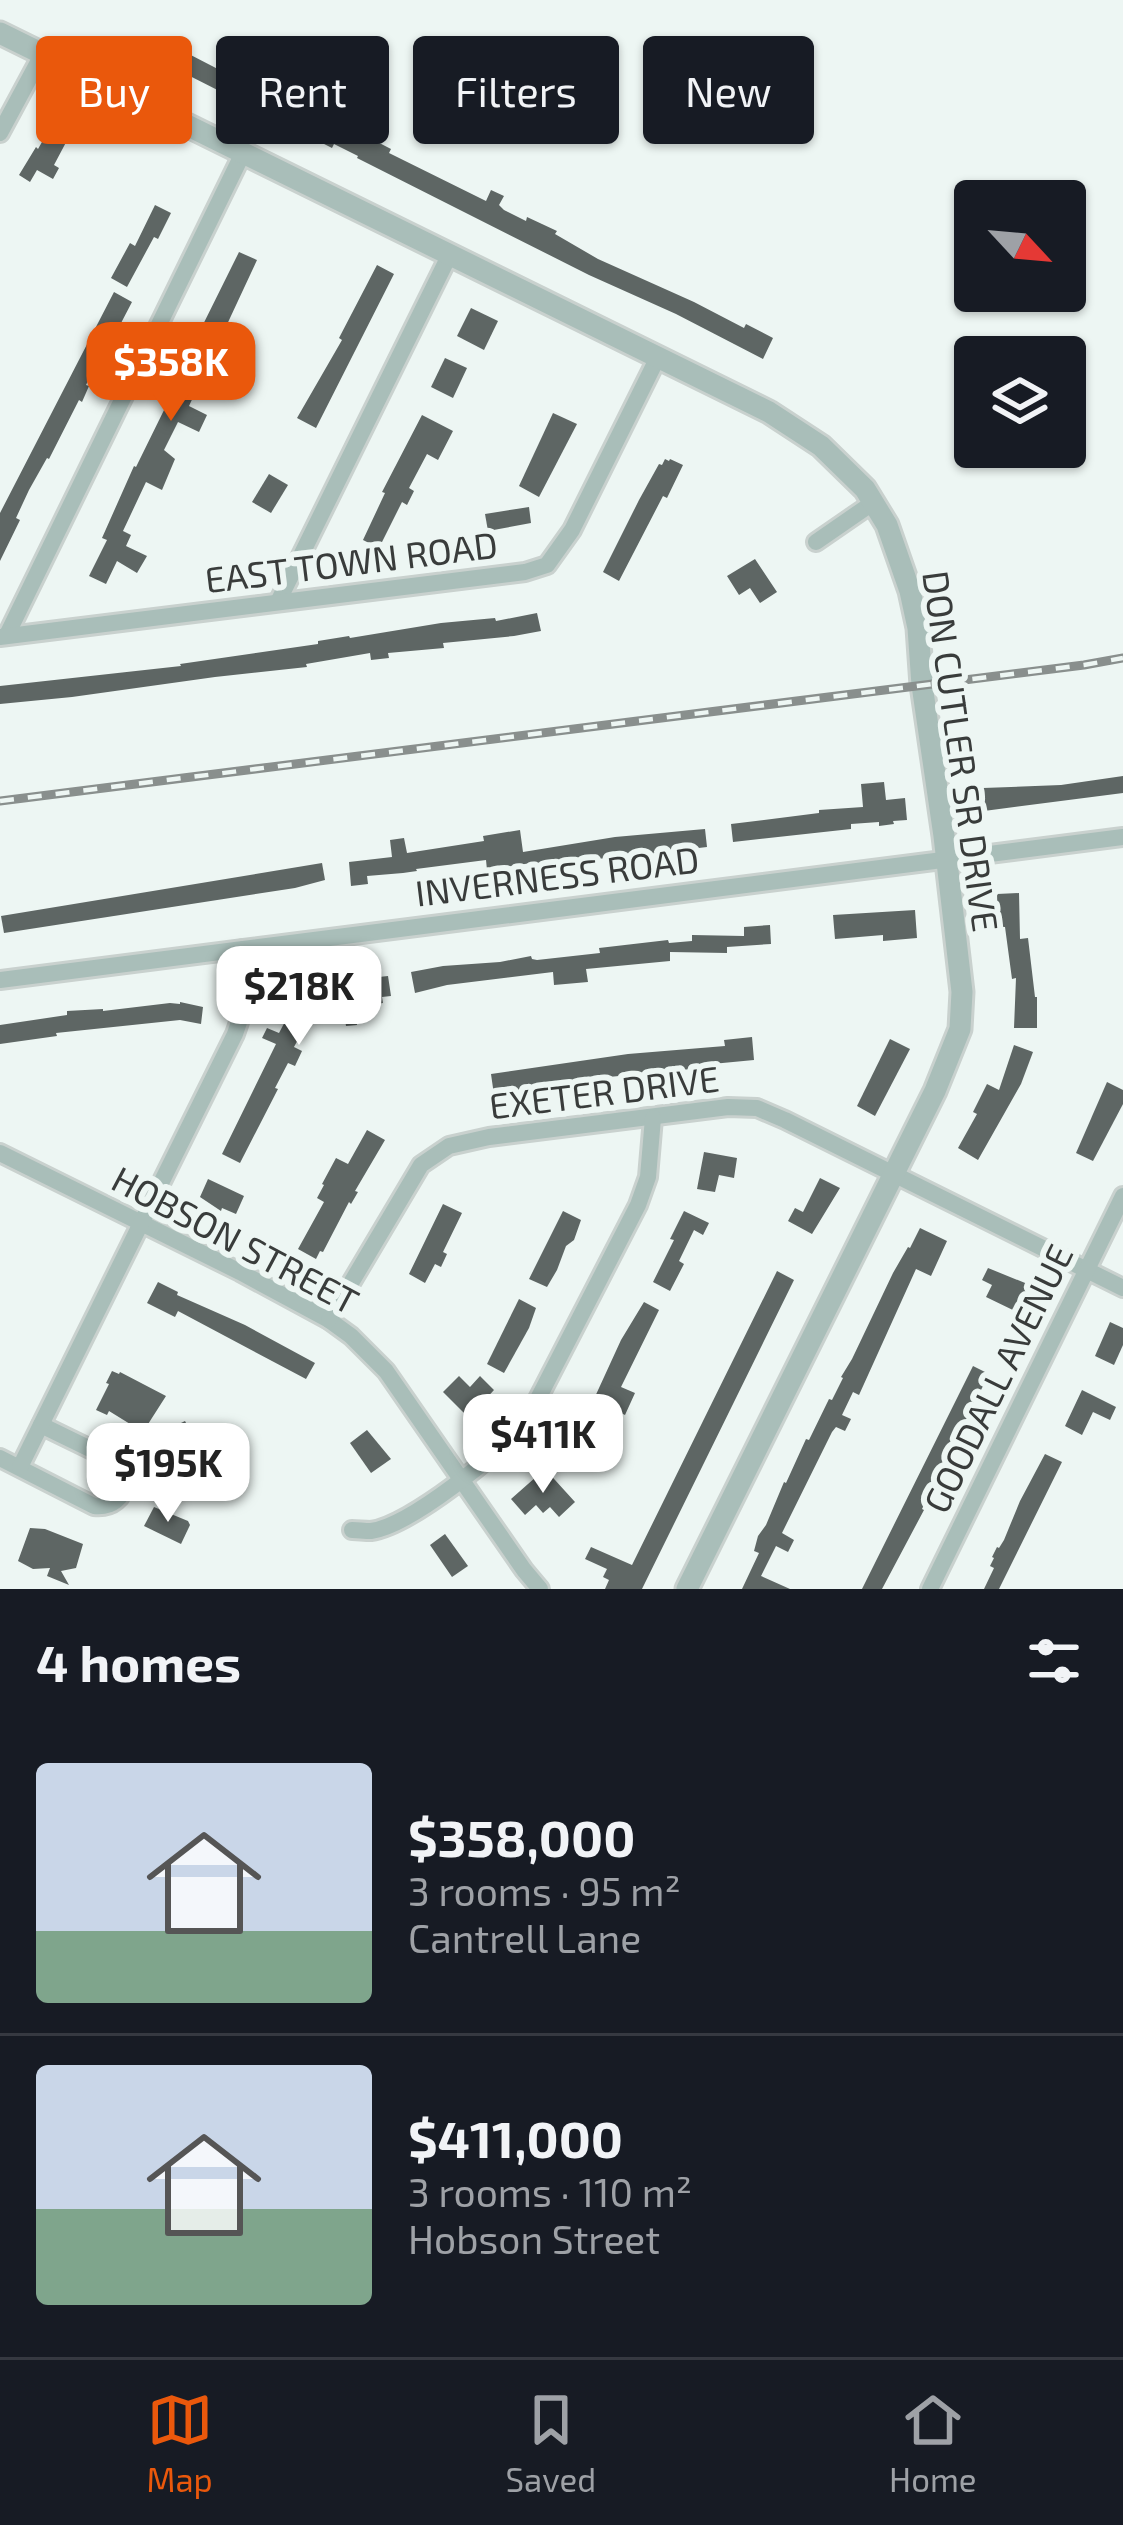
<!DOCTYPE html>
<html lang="en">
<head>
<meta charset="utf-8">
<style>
  :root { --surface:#171b24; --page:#20242c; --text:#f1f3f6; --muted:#9ea1a6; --line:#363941; --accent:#ea580c }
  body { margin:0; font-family:"Exo 2",sans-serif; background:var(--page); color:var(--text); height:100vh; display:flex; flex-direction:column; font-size:45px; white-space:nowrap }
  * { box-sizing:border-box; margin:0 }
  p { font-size:39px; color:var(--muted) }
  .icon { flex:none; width:66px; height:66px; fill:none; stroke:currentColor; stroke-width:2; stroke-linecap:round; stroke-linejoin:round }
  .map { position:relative; height:1589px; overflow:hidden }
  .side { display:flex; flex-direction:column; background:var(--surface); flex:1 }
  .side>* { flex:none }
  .guide { position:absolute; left:36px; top:36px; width:1053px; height:108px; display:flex; gap:24px }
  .needle { width:78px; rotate:116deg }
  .buttons { position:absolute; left:954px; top:180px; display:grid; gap:24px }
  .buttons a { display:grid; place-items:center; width:132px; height:132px; border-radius:12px; background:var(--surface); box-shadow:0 3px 9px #0004; font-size:60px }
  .price { position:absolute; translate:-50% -102px; padding:0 27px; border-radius:24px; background:#fff; color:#222; font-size:39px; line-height:78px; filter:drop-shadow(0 3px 6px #0008) }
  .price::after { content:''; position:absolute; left:50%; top:72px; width:36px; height:27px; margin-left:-18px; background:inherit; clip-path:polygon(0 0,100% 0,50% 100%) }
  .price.active { background:var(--accent); color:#fff }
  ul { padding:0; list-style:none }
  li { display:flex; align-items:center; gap:36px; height:300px; padding:0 36px }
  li+li { border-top:3px solid var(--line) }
  li span { display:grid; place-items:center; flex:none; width:336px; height:240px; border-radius:12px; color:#555 }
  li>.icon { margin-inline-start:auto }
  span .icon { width:144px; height:144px; fill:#fffc; stroke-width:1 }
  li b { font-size:51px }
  h2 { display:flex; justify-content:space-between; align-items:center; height:144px; padding:0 36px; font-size:51px }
  .tag { padding:0 42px; border-radius:12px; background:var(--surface); box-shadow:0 3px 9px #0004; font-size:42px; line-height:108px }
  .tag.active { background:var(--accent); color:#fff }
  .menu { display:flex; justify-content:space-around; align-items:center; height:168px; border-top:3px solid var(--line); background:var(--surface); font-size:33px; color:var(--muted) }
  .menu a { display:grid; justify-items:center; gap:6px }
  .menu .active { color:var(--accent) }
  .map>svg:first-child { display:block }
  .building { fill:#5e6664 }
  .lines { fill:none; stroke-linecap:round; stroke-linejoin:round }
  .minor-casing { stroke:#c9d1ce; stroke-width:22 }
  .tertiary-casing { stroke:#c9d1ce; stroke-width:27 }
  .minor { stroke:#a9beb9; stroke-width:16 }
  .tertiary { stroke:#a9beb9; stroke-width:21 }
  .rail-casing { stroke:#898f8d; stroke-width:9 }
  .rail { stroke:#edf6f3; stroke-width:4.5; stroke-dasharray:14; stroke-linecap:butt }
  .labels { text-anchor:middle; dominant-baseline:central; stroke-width:12; stroke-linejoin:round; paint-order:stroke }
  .street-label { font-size:36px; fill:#393c3b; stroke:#edf6f3 }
</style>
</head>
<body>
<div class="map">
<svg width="1123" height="1589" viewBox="0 0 1123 1589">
  <rect width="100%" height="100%" fill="#edf6f3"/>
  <g class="building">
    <path d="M183,51L276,99L281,88L292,91L305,98L300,109L357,138L360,133L391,149L389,153L486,201L491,190L504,196L499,205L504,210L526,221L527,217L557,231L555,234L598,259L694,302L744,328L746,324L773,338L763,359L676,314L589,275L357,158L358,156L334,144L332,148L174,68Z"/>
    <path d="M63,105L81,114L54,165L59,168L53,179L37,170L30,182L19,175L36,147L38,149Z"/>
    <path d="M155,205L171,213L158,239L154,237L127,287L111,278L130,243L135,246Z"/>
    <path d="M239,252L257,260L189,406L207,415L199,432L178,422L164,450L175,459L162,490L146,482L123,531L131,535L126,546L147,556L137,573L117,561L106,584L89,576L107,540L102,538L134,466L136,467L166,406L164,405L177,377Z"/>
    <path d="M377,265L394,274L316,428L297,418L342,340L339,338Z"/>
    <path d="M114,292L132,302L120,325L116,323L86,385L89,386L82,402L79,400L49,459L47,458L29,490L16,518L20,520L0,561V513Z"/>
    <path d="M471,308L498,321L484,350L457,336Z"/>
    <path d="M445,358L467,368L453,398L431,387Z"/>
    <path d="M553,413L577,424L539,497L519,486Z"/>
    <path d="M422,415L453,431L438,460L427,454L409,488L414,491L407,505L402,502L379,548L363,540L385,493L382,492Z"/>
    <path d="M665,459L669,461L670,459L683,465L667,498L663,496L619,581L603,572L639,500L659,464L662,465Z"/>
    <path d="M269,474L288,485L271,513L252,502Z"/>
    <path d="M529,507L531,523L488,531L485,514Z"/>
    <path d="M755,559L777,592L760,603L750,588L739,595L727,576Z"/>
    <path d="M537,613L541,631L514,636L443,643L444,648L388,653L389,658L371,660L370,653L306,664L307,667L215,677L72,697L0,704V686L181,666L180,664L318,644V641L349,636L350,638L441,623L495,618L496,621Z"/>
    <path d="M1123,776V793L984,811L983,788L1061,785Z"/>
    <path d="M884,782L886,800L905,798L907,820L893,821L894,824L879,826V822L851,824V829L733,842L731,824L819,813V810L863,807L861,784Z"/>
    <path d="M705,829L707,847L632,856V854L538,868L537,862L487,870L486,860L416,869L417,871L403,873L367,876L368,884L351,886L349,862L392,857L390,840L404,838L407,853L484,841L483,836L520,830L523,852L615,837Z"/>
    <path d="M322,863L325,880L295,888L4,933L1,916Z"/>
    <path d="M1019,893L1020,939L1028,938L1035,997H1037V1028H1014L1016,978L1012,979L1005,927H998L997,894Z"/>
    <path d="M915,910L917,938L883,941V935L835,939L833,915Z"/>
    <path d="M770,925L771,944L727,947V953L670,952V961L586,969L588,982L554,985L553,972L447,985L415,993L411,972L443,966L500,962L531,956L532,959L537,960L600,953L599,948L668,940L669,943L692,941V935L744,936V927Z"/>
    <path d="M378,974L379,977L388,976L391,996L382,997L383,1003L355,1007L357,1025L346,1026L342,995L321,997L294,1047L302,1051L295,1066L288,1063L275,1088L278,1089L240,1163L222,1154L276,1044L262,1038L267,1028L279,1033L296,1001L314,1011L311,981Z"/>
    <path d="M180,1002L203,1007L201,1024L180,1020L56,1033L57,1036L0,1044V1025L67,1015V1011L103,1009V1011L170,1003L180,1004Z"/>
    <path d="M752,1037L754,1060L712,1064V1067L588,1079L494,1095L491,1074L628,1054L725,1046L724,1040Z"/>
    <path d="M890,1039L910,1049L875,1116L857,1106Z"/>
    <path d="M1014,1045L1033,1052L1021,1084L978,1160L958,1148L977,1114L973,1112L987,1084L999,1090Z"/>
    <path d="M1107,1082L1123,1090V1104L1093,1161L1076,1153Z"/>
    <path d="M367,1130L385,1140L355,1191L358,1192L351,1204L349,1202L323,1252L320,1251L316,1259L298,1249L324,1202L317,1198L324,1185L322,1184L336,1158L348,1164Z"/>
    <path d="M704,1152L737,1158L734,1178L719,1175L715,1192L697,1189Z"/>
    <path d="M820,1178L840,1188L812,1234L788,1221L795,1208L803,1212Z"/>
    <path d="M208,1179L244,1196L236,1214L222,1208L221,1211L200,1197Z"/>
    <path d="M443,1204L462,1213L443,1252L447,1254L441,1267L435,1264L425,1283L409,1274Z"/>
    <path d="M563,1211L581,1220L574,1240L566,1246L557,1270L547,1287L529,1279Z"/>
    <path d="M684,1211L709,1223L703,1235L694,1230L679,1261L684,1264L670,1291L653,1282L674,1240L670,1239Z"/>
    <path d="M920,1228L947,1241L931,1276L916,1269L859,1395L853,1392L842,1415L851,1419L845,1431L836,1427L832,1432L782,1533L794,1540L788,1552L776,1546L761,1576L790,1589H742L759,1553L754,1551L758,1536L766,1525L784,1482L786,1483L806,1439L809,1440L829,1399L832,1400L843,1378L841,1377L852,1359L893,1273L908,1247L910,1248Z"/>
    <path d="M988,1268L1030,1285L1023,1306L1020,1305L1017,1312L986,1297L992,1285L982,1280Z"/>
    <path d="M777,1271L794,1280L642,1589H605L609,1580L603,1577L607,1569L585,1559L591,1547L632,1565Z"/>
    <path d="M158,1282L178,1292L177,1295L245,1325L315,1363L306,1379L178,1311L175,1317L147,1303Z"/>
    <path d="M519,1299L536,1308L529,1328L504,1373L487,1364Z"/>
    <path d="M644,1302L659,1310L621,1387L635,1393L625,1415L609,1407L604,1419L588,1412L621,1340Z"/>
    <path d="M1110,1322L1123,1328V1345L1114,1365L1095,1356Z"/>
    <path d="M973,1366L989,1374L943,1466L945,1467L940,1477L938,1476L922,1509L924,1510L882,1589H862Z"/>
    <path d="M112,1371L119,1374L120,1372L166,1396L143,1432L109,1411L107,1415L96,1410L109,1384L106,1383Z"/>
    <path d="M459,1376L470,1387L480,1376L494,1390L482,1403L486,1406L478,1415L474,1411L468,1417L443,1392Z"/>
    <path d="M1082,1390L1116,1407L1110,1420L1093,1412L1082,1435L1065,1426Z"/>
    <path d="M185,1421L195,1440L155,1460L153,1437Z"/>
    <path d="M367,1430L391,1459L371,1473L350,1443Z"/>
    <path d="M1045,1454L1062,1462L999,1589H984L994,1568L990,1566L994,1558L992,1557L997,1547L999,1548L1004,1540L1020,1501Z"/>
    <path d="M198,1466L200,1490L157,1492L156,1468Z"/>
    <path d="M545,1469L575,1502L559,1517L550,1507L543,1513L536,1505L525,1515L511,1499Z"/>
    <path d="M154,1507L188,1521L190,1525L181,1544L144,1526Z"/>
    <path d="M30,1528L45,1529L83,1544L76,1568L61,1571L69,1585L47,1576L50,1568L33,1569L18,1561Z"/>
    <path d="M445,1534L468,1566L452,1577L430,1545Z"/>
  </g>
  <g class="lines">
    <defs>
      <g id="minor">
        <path d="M0,133L43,53"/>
        <path d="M816,542L874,502"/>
        <path d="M278,602L450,254"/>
        <path d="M7,635L243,153"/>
        <path d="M0,637L525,572L547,565L572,530L658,357"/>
        <path d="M0,980L1123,837"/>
        <path d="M0,1153L240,1272L329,1320L351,1336L386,1371L524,1570L540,1589"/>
        <path d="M329,1320L421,1165L449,1146L489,1137L728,1107L757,1108L785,1120L1123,1288"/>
        <path d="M0,1458L94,1506C112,1508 124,1498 126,1480L119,1463L41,1425"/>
        <path d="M20,1467L235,1034C246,1004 249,980 243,949"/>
        <path d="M352,1530C358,1530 364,1531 371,1531C410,1526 501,1452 526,1422L638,1205L648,1177L653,1118"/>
        <path d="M930,1589L1123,1196"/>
      </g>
      <path id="tertiary" d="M0,33L769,412L821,446L865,489L887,525L910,591L918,628L922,685L944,836L962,992L960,1029L935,1091L687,1589"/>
    </defs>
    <use href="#minor" class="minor-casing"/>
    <use href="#tertiary" class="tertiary-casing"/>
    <use href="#minor" class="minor"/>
    <use href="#tertiary" class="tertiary"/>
    <defs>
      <path id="rail" d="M0,801L1084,665L1123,658"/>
    </defs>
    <use href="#rail" class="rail-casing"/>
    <use href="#rail" class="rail"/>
  </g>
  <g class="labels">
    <g class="street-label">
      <text transform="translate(351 561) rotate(-7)">EAST TOWN ROAD</text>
      <text transform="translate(962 751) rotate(82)">DON CUTLER SR DRIVE</text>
      <text transform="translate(557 875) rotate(-7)">INVERNESS ROAD</text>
      <text transform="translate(604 1091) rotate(-7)">EXETER DRIVE</text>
      <text transform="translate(236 1239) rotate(28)">HOBSON STREET</text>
      <text transform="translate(997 1378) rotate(-64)">GOODALL AVENUE</text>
    </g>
  </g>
</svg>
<div class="buttons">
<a><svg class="needle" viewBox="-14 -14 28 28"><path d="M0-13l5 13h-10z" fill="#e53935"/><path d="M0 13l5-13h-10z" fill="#9ea1a6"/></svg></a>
<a><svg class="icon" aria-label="layers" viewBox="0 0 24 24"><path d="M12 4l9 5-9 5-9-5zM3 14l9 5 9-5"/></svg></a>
</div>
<b class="price active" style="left:171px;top:424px">$358K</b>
<b class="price" style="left:299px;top:1048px">$218K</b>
<b class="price" style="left:543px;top:1496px">$411K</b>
<b class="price" style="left:168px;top:1525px">$195K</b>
<div class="guide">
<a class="tag active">Buy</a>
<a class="tag">Rent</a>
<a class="tag">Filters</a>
<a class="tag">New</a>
</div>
</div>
<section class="side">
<h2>4 homes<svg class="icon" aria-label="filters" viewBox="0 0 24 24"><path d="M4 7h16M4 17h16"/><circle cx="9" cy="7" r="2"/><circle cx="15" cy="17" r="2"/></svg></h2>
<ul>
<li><span style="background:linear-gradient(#c9d6e8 70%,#7fa58c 0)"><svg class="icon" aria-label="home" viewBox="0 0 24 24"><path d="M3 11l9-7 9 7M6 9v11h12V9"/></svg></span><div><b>$358,000</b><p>3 rooms · 95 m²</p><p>Cantrell Lane</p></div></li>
<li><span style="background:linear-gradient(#c9d6e8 60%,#7fa58c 0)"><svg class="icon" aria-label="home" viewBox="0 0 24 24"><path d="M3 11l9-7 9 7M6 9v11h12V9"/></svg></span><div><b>$411,000</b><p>3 rooms · 110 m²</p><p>Hobson Street</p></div></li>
</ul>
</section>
<nav class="menu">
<a class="active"><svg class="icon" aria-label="map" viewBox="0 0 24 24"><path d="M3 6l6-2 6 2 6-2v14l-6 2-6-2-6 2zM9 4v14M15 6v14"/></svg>Map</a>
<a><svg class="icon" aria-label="saved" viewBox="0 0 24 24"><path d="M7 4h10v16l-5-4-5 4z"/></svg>Saved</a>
<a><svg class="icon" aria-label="home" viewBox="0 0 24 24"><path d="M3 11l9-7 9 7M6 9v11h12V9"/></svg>Home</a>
</nav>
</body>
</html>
